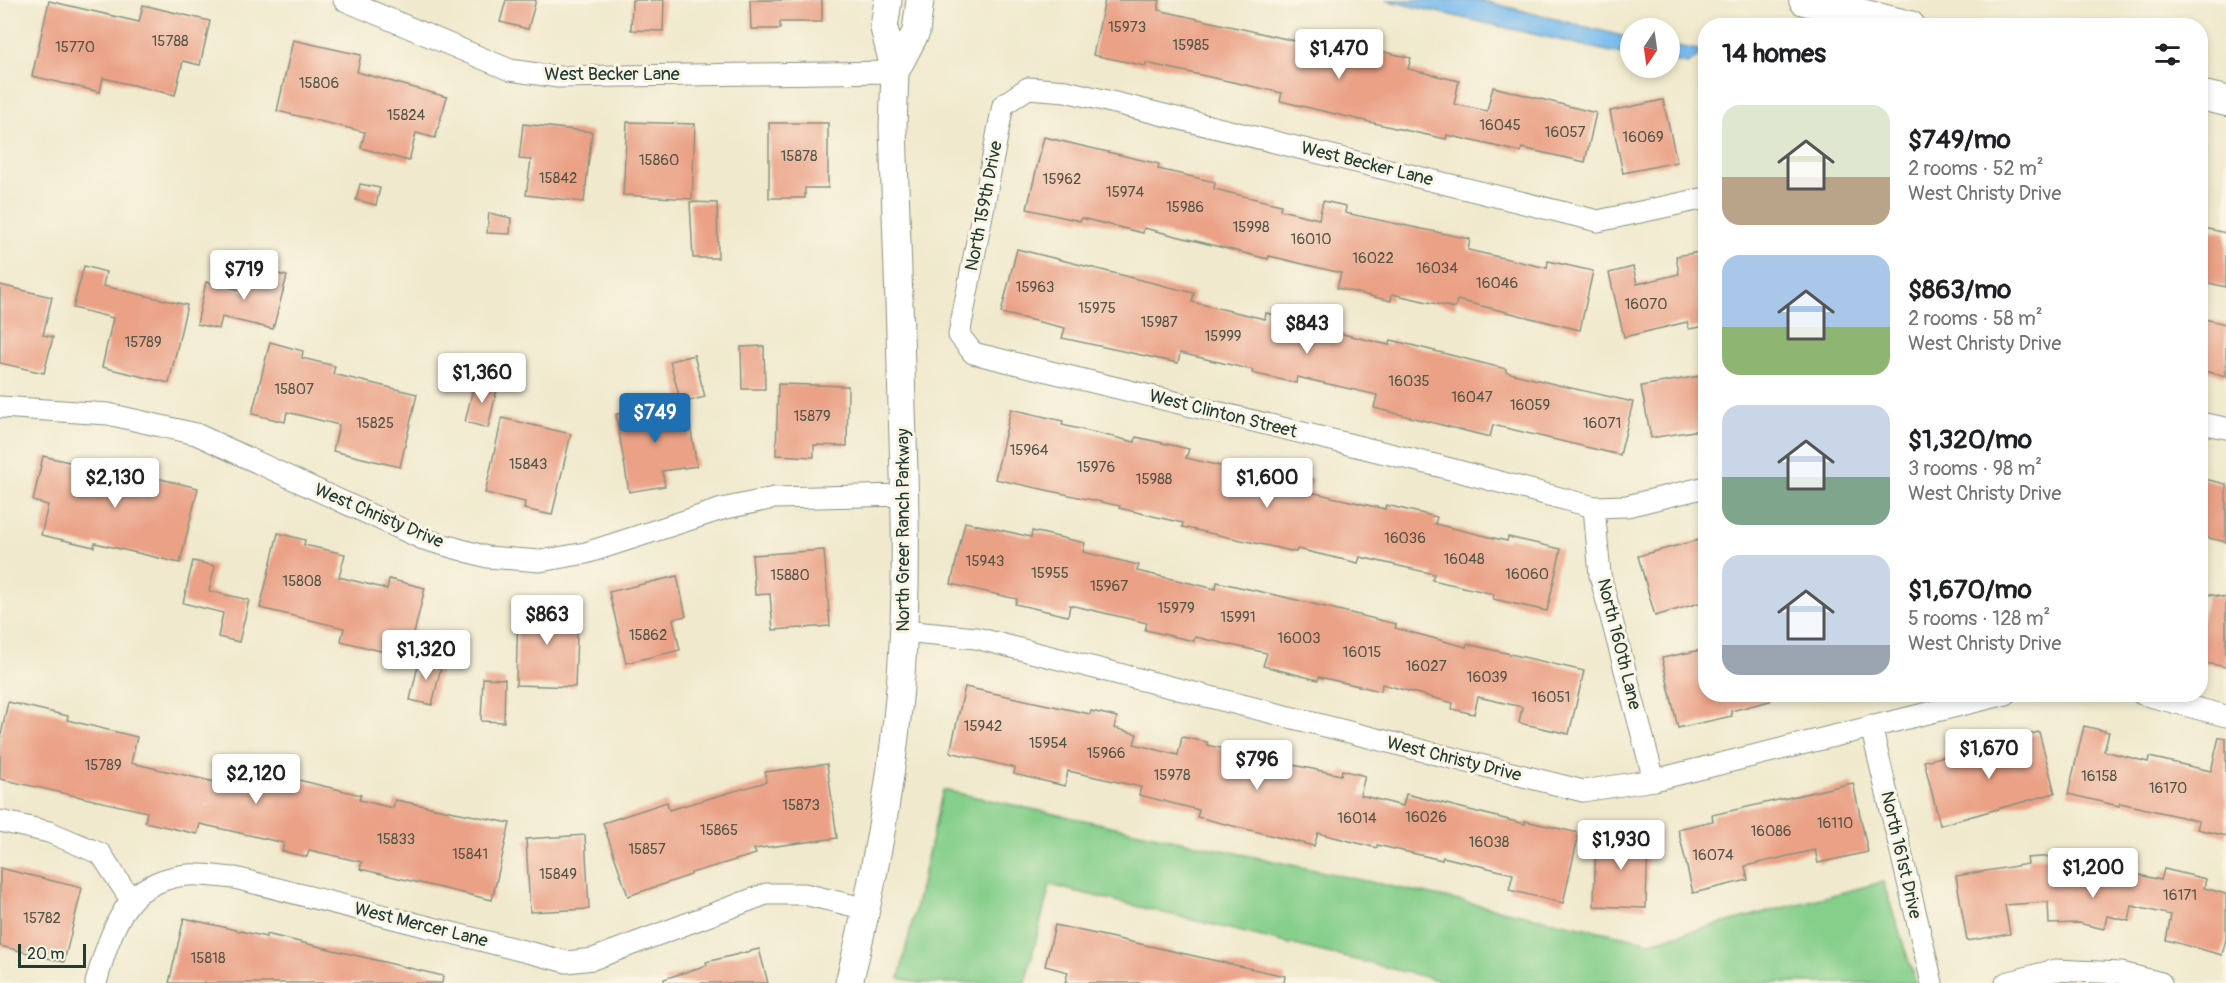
<!DOCTYPE html>
<html lang="en">
<head>
<meta charset="utf-8">
<style>
  :root { --surface:#fff; --page:#f2f2f2; --text:#202124; --muted:#757577; --accent:#1f6fb2 }
  body { margin:0; font-family:Pangolin,sans-serif; background:var(--page); color:var(--text); height:100vh; display:flex; flex-direction:column; font-size:22px; white-space:nowrap }
  * { box-sizing:border-box; margin:0 }
  p { font-size:20px; color:var(--muted) }
  .icon { flex:none; width:33px; height:33px; fill:none; stroke:currentColor; stroke-width:2; stroke-linecap:round; stroke-linejoin:round }
  .map { position:relative; flex:1; overflow:hidden }
  .panel { position:absolute; left:1698px; top:18px; width:510px; height:684px; display:flex; flex-direction:column; background:var(--surface); border-radius:24px; box-shadow:0 3px 9px #0003 }
  .panel>* { flex:none }
  .needle { width:39px; rotate:193deg }
  .fabs { position:absolute; left:1620px; top:18px; display:grid; gap:12px }
  .fabs a { display:grid; place-items:center; width:60px; height:60px; border-radius:50%; background:var(--surface); box-shadow:0 3px 9px #0003; font-size:30px }
  .scale { position:absolute; left:18px; bottom:15px; width:68px; box-sizing:border-box; padding-left:6px; border:3px solid #1f3d34; border-top:0; font-size:16px; line-height:21px; white-space:nowrap; color:#1f3d34; -webkit-text-stroke:4px #fcf5e5; paint-order:stroke }
  .price { position:absolute; translate:-50% -51px; padding:0 14px; border-radius:6px; background:#fff; color:#222; font-size:20px; line-height:39px; filter:drop-shadow(0 2px 3px #0008) }
  .price::after { content:''; position:absolute; left:50%; top:36px; width:18px; height:14px; margin-left:-9px; background:inherit; clip-path:polygon(0 0,100% 0,50% 100%) }
  .price.current { background:var(--accent); color:#fff }
  ul { padding:0; list-style:none }
  li { display:flex; align-items:center; gap:18px; height:150px; padding:0 24px }
  li span { display:grid; place-items:center; flex:none; width:168px; height:120px; border-radius:18px; color:#555 }
  li>.icon { margin-inline-start:auto }
  span .icon { width:72px; height:72px; fill:#fffc; stroke-width:1 }
  li b { font-size:26px }
  h2 { display:flex; justify-content:space-between; align-items:center; height:72px; padding:0 24px; font-size:26px }
  .map>svg:first-child { display:block }
  .green { fill:#86cf8b; stroke:#528660; stroke-width:1.5 }
  .water { fill:#78bbee; stroke:#4c7c91; stroke-width:1.5 }
  .building { fill:#eaa186 }
  .lines { fill:none; stroke-linecap:round; stroke-linejoin:round }
  .minor-casing { stroke:#889380; stroke-width:23 }
  .tertiary-casing { stroke:#889380; stroke-width:29 }
  .secondary-casing { stroke:#889380; stroke-width:32 }
  .minor { stroke:#fff; stroke-width:21 }
  .tertiary { stroke:#fff; stroke-width:27 }
  .secondary { stroke:#fff; stroke-width:30 }
  .labels { text-anchor:middle; dominant-baseline:central; stroke-width:6; stroke-linejoin:round; paint-order:stroke }
  .number-label { font-size:15px; fill:#525648 }
  .street-label { font-size:18px; fill:#1f3d34; stroke:#fcf5e5 }
</style>
</head>
<body>
<div class="map">
<svg width="2226" height="983" viewBox="0 0 2226 983">
  <rect width="100%" height="100%" fill="#fcf5e5"/>
  <filter id="ink" filterUnits="userSpaceOnUse"><feTurbulence type="fractalNoise" baseFrequency=".0167" numOctaves="2"/><feDisplacementMap in="SourceGraphic" scale="12" xChannelSelector="R" yChannelSelector="G"/><feConvolveMatrix kernelMatrix="1 2 1 2 8 2 1 2 1" color-interpolation-filters="sRGB"/></filter>
  <filter id="wash" filterUnits="userSpaceOnUse"><feTurbulence type="fractalNoise" baseFrequency=".008" numOctaves="4" result="noise"/><feDisplacementMap in="SourceGraphic" scale="24" xChannelSelector="R" yChannelSelector="G"/><feGaussianBlur stdDeviation="1.35" result="paint"/><feColorMatrix in="noise" values="0 0 0 0 0 0 0 0 0 0 0 0 0 0 0 0 0 1.4 0 .05"/><feComposite in="paint" operator="in"/></filter>
  <g filter="url(#wash)">
    <rect width="100%" height="100%" fill="#f0e9cd"/>
    <path class="green" d="M943,790L1650,942L1883,882L1916,983H1450L1050,885L1025,983H919L899,978Z"/>
    <g class="water">
      <path d="M1385,0H1479L1630,38V54L1616,53Z"/>
      <path d="M1670,45L1699,50L1697,57L1687,64L1670,60Z"/>
    </g>
    <g id="blocks">
      <g class="building">
        <path d="M506,0H536L528,29L500,22Z"/>
        <path d="M632,0H664L663,31L631,30Z"/>
        <path d="M750,0H822V22H780V29H751Z"/>
        <path d="M1105,0H1160L1158,10L1313,45L1316,34L1349,41V44L1411,58L1408,69L1459,81L1454,104L1487,111L1493,87L1596,113L1585,162L1522,148L1521,152L1447,135L1446,139L1395,128L1280,101L1282,93L1146,63V66L1093,55Z"/>
        <path d="M49,1L139,22L143,5L210,21L200,65L183,61L175,95L103,78L100,92L32,76Z"/>
        <path d="M293,40L361,55L357,72L447,97L435,138L416,133L409,161L361,148L365,132L277,111Z"/>
        <path d="M1663,100L1677,162L1623,173L1610,111Z"/>
        <path d="M627,122L695,124L692,199L623,195Z"/>
        <path d="M769,123H828V188H805V198H769Z"/>
        <path d="M523,124L592,132L584,202L526,195L531,160L519,159Z"/>
        <path d="M1044,137L1159,164L1158,169L1215,182L1214,189L1281,205L1280,210L1319,219L1323,201L1346,206L1345,213L1470,239L1468,250L1547,268L1548,261L1593,271L1580,330L1457,300L1455,308L1392,294L1391,301L1337,288L1341,273L1269,256L1268,259L1144,228L1143,233L1081,218L1080,221L1027,209Z"/>
        <path d="M360,184L380,188L376,205L356,200Z"/>
        <path d="M690,202L717,203L718,258H693Z"/>
        <path d="M489,213L511,218L510,234L487,233Z"/>
        <path d="M2200,227L2226,233V287L2200,281Z"/>
        <path d="M1017,249L1194,293L1192,302L1265,319L1266,313L1310,323L1309,326L1389,345L1391,340L1506,369V372L1558,385L1633,402L1620,455L1493,425L1490,437L1374,408L1377,395L1297,377L1296,383L1252,373L1253,370L1180,353L1178,363L1062,338L1065,328L1001,313Z"/>
        <path d="M1706,251V326L1689,329L1687,322L1624,337L1609,273L1633,267L1637,284L1679,274L1676,256Z"/>
        <path d="M84,266L106,272L103,286L187,305L169,383L102,367L113,318L73,308Z"/>
        <path d="M251,268L287,276L273,329L222,317L219,329L197,324L206,282L245,291Z"/>
        <path d="M0,285L52,297L43,335L53,337L44,373L0,363Z"/>
        <path d="M2200,318L2226,324V376L2200,370Z"/>
        <path d="M270,342L303,351L302,358L335,366L333,374L417,394L400,467L333,451L339,425L287,412L285,422L252,414Z"/>
        <path d="M764,346L765,389H742L741,347Z"/>
        <path d="M694,355L705,397L681,403L670,361Z"/>
        <path d="M1706,375V429L1651,438L1641,386Z"/>
        <path d="M475,380L498,385L488,428L465,422Z"/>
        <path d="M778,384L848,386L847,446L814,445V457L776,455Z"/>
        <path d="M686,402L697,466L662,471L665,486L629,492L616,414Z"/>
        <path d="M1011,409L1063,421L1062,425L1135,442L1136,437L1189,449L1186,458L1259,475L1261,467L1313,479L1310,492L1385,509L1386,505L1437,517L1435,524L1507,541L1508,537L1561,549L1547,611L1493,599L1494,594L1432,580L1434,574L1360,557L1358,563L1297,549L1296,552L1232,538L1182,527L1183,523L1119,508L1120,506L995,479Z"/>
        <path d="M502,418L571,434L552,515L524,509L525,502L485,493Z"/>
        <path d="M43,456L139,478L140,474L198,488L180,563L95,543L94,547L41,535L48,505L33,501Z"/>
        <path d="M2200,478L2226,484V542L2200,536Z"/>
        <path d="M965,522L1031,537L1032,531L1085,543L1083,552L1139,565L1137,571L1216,589L1217,582L1280,596L1396,624L1395,628L1466,647L1467,644L1584,671L1569,734L1519,723L1522,707L1478,697L1474,714L1452,709L1453,703L1382,684L1381,691L1319,677L1318,680L1263,666L1267,653L1195,637L1194,641L1145,630L1147,623L1070,605L1068,616L1015,604L1017,599L951,584Z"/>
        <path d="M278,533L305,540L304,545L345,554L339,577L387,589L389,579L425,588L408,658L341,641L344,628L260,608Z"/>
        <path d="M1706,538V601L1655,616L1638,556Z"/>
        <path d="M824,550L830,626L773,630L770,594L755,595L752,555Z"/>
        <path d="M193,561L215,566L209,591L249,600L239,642L218,637L223,613L183,603Z"/>
        <path d="M677,576L686,616L673,619L680,650L626,663L609,592Z"/>
        <path d="M2208,594L2226,598V667L2200,662V626Z"/>
        <path d="M518,606L578,608L575,687L516,685Z"/>
        <path d="M1706,649V694H1769L1770,701L1731,711L1732,716L1678,728L1662,658Z"/>
        <path d="M420,657L442,663L432,705L410,700Z"/>
        <path d="M483,678L505,679L504,722L481,721Z"/>
        <path d="M965,687L1090,714L1091,711L1117,717L1114,728L1137,734L1134,744L1178,755L1182,737L1207,742V745L1279,762L1341,775L1342,770L1365,776L1360,795L1403,806L1406,794L1525,824V821L1579,833L1563,903L1509,890L1513,874L1443,857L1442,860L1377,845V848L1318,833L1314,846L1197,817L1199,810L1139,795L1141,787L1068,771L1065,786L1014,774L1015,768L950,752Z"/>
        <path d="M8,702L68,716L67,720L137,737L131,763L224,784L229,761L287,775L286,777L361,795L359,800L393,808L395,800L510,823L492,900L360,869L362,862L309,850L307,857L282,851L284,843L200,824L197,834L145,822L147,812L0,779V739Z"/>
        <path d="M2084,726L2109,732L2104,751L2148,762L2149,757L2211,771L2219,737L2226,738V836L2197,829L2199,821L2120,803L2119,806L2068,794Z"/>
        <path d="M2039,732L2055,793L1940,825L1924,761L1977,749L1979,759L2016,749L2013,739Z"/>
        <path d="M827,764L837,838L754,849L756,854L691,873V875L628,896L603,823L667,802L669,810L766,782L765,772Z"/>
        <path d="M1853,783L1868,852L1818,863L1815,850L1745,866L1748,880L1693,893L1678,829L1713,821L1712,815Z"/>
        <path d="M1596,834L1648,835L1646,908L1594,906Z"/>
        <path d="M585,835L589,909L530,912L526,839Z"/>
        <path d="M2070,855L2071,859L2161,880L2164,869L2206,879L2204,888L2226,894V939L2222,955L2166,940L2171,915L2132,906L2129,921L2107,916L2104,929L2078,923L2049,924L2048,902L2005,905L2010,934L1967,941L1956,876L2028,864L2027,858Z"/>
        <path d="M0,868L82,888L64,962L0,946Z"/>
        <path d="M184,918L266,937V934L443,976L442,983H169Z"/>
        <path d="M1055,925L1285,976L1284,983H1065L1068,972L1045,966Z"/>
        <path d="M759,949L768,983H664V979L707,965L706,962Z"/>
      </g>
    </g>
  </g>
  <g filter="url(#ink)">
    <use href="#blocks" fill-opacity="0" stroke="#889380" stroke-width="1.5"/>
    <g class="lines">
      <defs>
        <g id="minor">
          <path d="M344,0L510,70L558,77L895,72"/>
          <path d="M1706,198L1598,221L1066,91L1028,88L1003,105L959,335L973,353L1439,466L1594,507L1627,506L1706,487"/>
          <path d="M0,407L108,414L196,434L423,539L487,557L540,561L586,553L722,509L774,498L905,495"/>
          <path d="M2200,423L2226,428"/>
          <path d="M1594,507L1600,575L1654,780"/>
          <path d="M903,631L976,638L1583,791L1654,780L2006,694"/>
          <path d="M2142,694L2226,716"/>
          <path d="M1871,726L1932,983"/>
          <path d="M0,821L49,832L101,854L131,900"/>
          <path d="M96,983C103,957 113,923 130,902C142,886 169,876 188,875C203,874 220,877 235,878L567,962L593,959L766,894H804L867,909"/>
          <path d="M2006,983L2055,970L2121,973L2161,983"/>
        </g>
        <g id="tertiary">
          <path d="M895,72L916,32L920,0"/>
          <path d="M849,983C874,882 893,779 901,675C908,586 905,496 902,408C900,314 896,221 893,127L895,72L884,28L888,0"/>
        </g>
        <g id="secondary">
          <path d="M1804,0L1910,26"/>
          <path d="M2200,95L2226,101"/>
        </g>
      </defs>
      <use href="#minor" class="minor-casing"/>
      <use href="#tertiary" class="tertiary-casing"/>
      <use href="#secondary" class="secondary-casing"/>
      <use href="#minor" class="minor"/>
      <use href="#tertiary" class="tertiary"/>
      <use href="#secondary" class="secondary"/>
    </g>
  </g>
  <g class="labels">
    <g class="number-label">
      <text x="1127" y="27">15973</text>
      <text x="170" y="41">15788</text>
      <text x="1191" y="45">15985</text>
      <text x="75" y="47">15770</text>
      <text x="319" y="83">15806</text>
      <text x="406" y="115">15824</text>
      <text x="1500" y="125">16045</text>
      <text x="1565" y="132">16057</text>
      <text x="1643" y="137">16069</text>
      <text x="799" y="156">15878</text>
      <text x="659" y="160">15860</text>
      <text x="558" y="178">15842</text>
      <text x="1062" y="179">15962</text>
      <text x="1125" y="192">15974</text>
      <text x="1185" y="207">15986</text>
      <text x="1251" y="227">15998</text>
      <text x="1311" y="239">16010</text>
      <text x="1373" y="258">16022</text>
      <text x="1437" y="268">16034</text>
      <text x="1497" y="283">16046</text>
      <text x="1035" y="287">15963</text>
      <text x="1646" y="304">16070</text>
      <text x="1097" y="308">15975</text>
      <text x="1159" y="322">15987</text>
      <text x="1223" y="336">15999</text>
      <text x="143" y="342">15789</text>
      <text x="1409" y="381">16035</text>
      <text x="294" y="389">15807</text>
      <text x="1472" y="397">16047</text>
      <text x="1530" y="405">16059</text>
      <text x="812" y="416">15879</text>
      <text x="375" y="423">15825</text>
      <text x="1602" y="423">16071</text>
      <text x="1029" y="450">15964</text>
      <text x="528" y="464">15843</text>
      <text x="1096" y="467">15976</text>
      <text x="1154" y="479">15988</text>
      <text x="1405" y="538">16036</text>
      <text x="1464" y="559">16048</text>
      <text x="985" y="561">15943</text>
      <text x="1050" y="573">15955</text>
      <text x="1527" y="574">16060</text>
      <text x="790" y="575">15880</text>
      <text x="302" y="581">15808</text>
      <text x="1109" y="586">15967</text>
      <text x="1176" y="608">15979</text>
      <text x="1238" y="617">15991</text>
      <text x="648" y="635">15862</text>
      <text x="1299" y="638">16003</text>
      <text x="1362" y="652">16015</text>
      <text x="1426" y="666">16027</text>
      <text x="1487" y="677">16039</text>
      <text x="1551" y="697">16051</text>
      <text x="983" y="726">15942</text>
      <text x="1048" y="743">15954</text>
      <text x="1106" y="753">15966</text>
      <text x="103" y="765">15789</text>
      <text x="1172" y="775">15978</text>
      <text x="2099" y="776">16158</text>
      <text x="2168" y="788">16170</text>
      <text x="801" y="805">15873</text>
      <text x="1426" y="817">16026</text>
      <text x="1357" y="818">16014</text>
      <text x="1835" y="823">16110</text>
      <text x="719" y="830">15865</text>
      <text x="1771" y="831">16086</text>
      <text x="396" y="839">15833</text>
      <text x="1489" y="842">16038</text>
      <text x="647" y="849">15857</text>
      <text x="470" y="854">15841</text>
      <text x="1713" y="855">16074</text>
      <text x="558" y="874">15849</text>
      <text x="2180" y="895">16171</text>
      <text x="42" y="918">15782</text>
      <text x="208" y="958">15818</text>
    </g>
    <g class="street-label">
      <text x="612" y="74">West Becker Lane</text>
      <text transform="translate(1367 164) rotate(14)">West Becker Lane</text>
      <text transform="translate(984 206) rotate(-79)">North 159th Drive</text>
      <text transform="translate(1223 414) rotate(14)">West Clinton Street</text>
      <text transform="translate(379 516) rotate(23)">West Christy Drive</text>
      <text transform="translate(903 530) rotate(-90)">North Greer Ranch Parkway</text>
      <text transform="translate(1619 644) rotate(76)">North 160th Lane</text>
      <text transform="translate(1454 759) rotate(14)">West Christy Drive</text>
      <text transform="translate(1901 855) rotate(77)">North 161st Drive</text>
      <text transform="translate(421 925) rotate(14)">West Mercer Lane</text>
    </g>
  </g>
</svg>
<div class="fabs">
<a><svg class="needle" viewBox="-14 -14 28 28"><path d="M0-13l5 13h-10z" fill="#e53935"/><path d="M0 13l5-13h-10z" fill="#757577"/></svg></a>
</div>
<div class="scale">20 m</div>
<b class="price" style="left:1339px;top:80px">$1,470</b>
<b class="price" style="left:244px;top:301px">$719</b>
<b class="price" style="left:1307px;top:355px">$843</b>
<b class="price" style="left:482px;top:404px">$1,360</b>
<b class="price current" style="left:655px;top:444px">$749</b>
<b class="price" style="left:115px;top:509px">$2,130</b>
<b class="price" style="left:1267px;top:509px">$1,600</b>
<b class="price" style="left:547px;top:646px">$863</b>
<b class="price" style="left:426px;top:681px">$1,320</b>
<b class="price" style="left:1989px;top:780px">$1,670</b>
<b class="price" style="left:1257px;top:791px">$796</b>
<b class="price" style="left:256px;top:805px">$2,120</b>
<b class="price" style="left:1621px;top:871px">$1,930</b>
<b class="price" style="left:2093px;top:899px">$1,200</b>
<section class="panel">
<h2>14 homes<svg class="icon" aria-label="filters" viewBox="0 0 24 24"><path d="M4 7h16M4 17h16"/><circle cx="9" cy="7" r="2"/><circle cx="15" cy="17" r="2"/></svg></h2>
<ul>
<li><span style="background:linear-gradient(#dfe7d0 60%,#b9a48a 0)"><svg class="icon" aria-label="home" viewBox="0 0 24 24"><path d="M3 11l9-7 9 7M6 9v11h12V9"/></svg></span><div><b>$749/mo</b><p>2 rooms · 52 m²</p><p>West Christy Drive</p></div></li>
<li><span style="background:linear-gradient(#a9c7e8 60%,#8fb573 0)"><svg class="icon" aria-label="home" viewBox="0 0 24 24"><path d="M3 11l9-7 9 7M6 9v11h12V9"/></svg></span><div><b>$863/mo</b><p>2 rooms · 58 m²</p><p>West Christy Drive</p></div></li>
<li><span style="background:linear-gradient(#c9d6e8 60%,#7fa58c 0)"><svg class="icon" aria-label="home" viewBox="0 0 24 24"><path d="M3 11l9-7 9 7M6 9v11h12V9"/></svg></span><div><b>$1,320/mo</b><p>3 rooms · 98 m²</p><p>West Christy Drive</p></div></li>
<li><span style="background:linear-gradient(#c9d6e8 75%,#9aa5b1 0)"><svg class="icon" aria-label="home" viewBox="0 0 24 24"><path d="M3 11l9-7 9 7M6 9v11h12V9"/></svg></span><div><b>$1,670/mo</b><p>5 rooms · 128 m²</p><p>West Christy Drive</p></div></li>
</ul>
</section>
</div>
</body>
</html>
